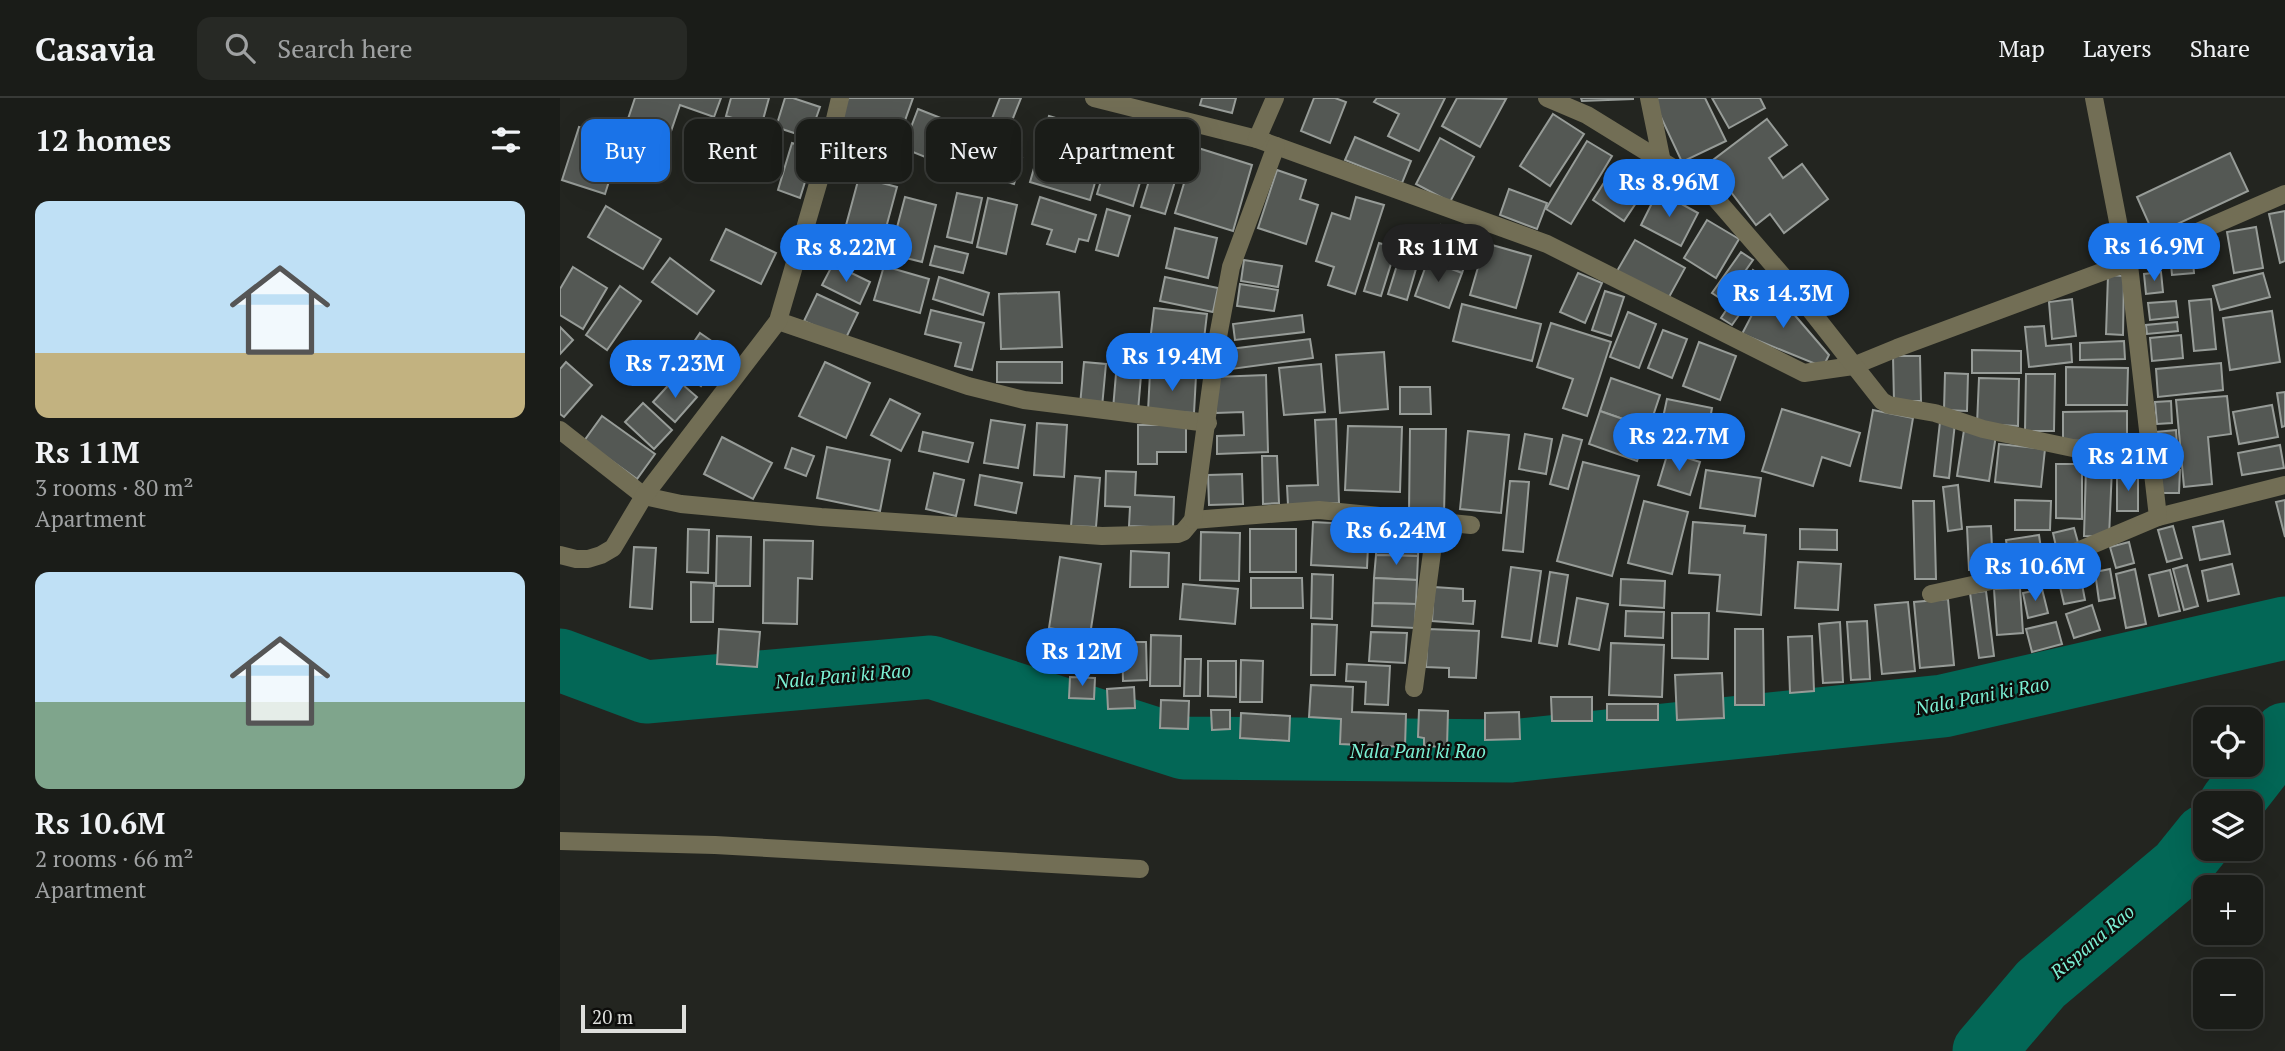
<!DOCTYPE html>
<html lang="en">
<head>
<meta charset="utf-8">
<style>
  :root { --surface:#1a1c18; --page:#272925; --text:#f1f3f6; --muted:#9fa1a2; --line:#383a37; --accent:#1a73e8 }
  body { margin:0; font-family:"PT Serif",serif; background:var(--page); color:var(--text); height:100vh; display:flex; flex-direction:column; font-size:26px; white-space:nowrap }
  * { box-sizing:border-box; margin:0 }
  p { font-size:23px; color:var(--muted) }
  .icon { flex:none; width:38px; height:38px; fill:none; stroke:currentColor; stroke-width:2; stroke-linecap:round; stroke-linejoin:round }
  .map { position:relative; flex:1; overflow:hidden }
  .side { display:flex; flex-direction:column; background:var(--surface); width:560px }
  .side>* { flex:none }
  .hud { position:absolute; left:21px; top:21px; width:665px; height:63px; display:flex; gap:14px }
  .tools { position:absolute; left:1633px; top:609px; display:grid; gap:14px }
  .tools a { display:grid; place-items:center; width:70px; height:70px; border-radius:14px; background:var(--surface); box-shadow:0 7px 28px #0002,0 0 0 2px var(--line); font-size:35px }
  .scale { position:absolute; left:21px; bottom:18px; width:105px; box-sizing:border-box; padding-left:7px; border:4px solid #dedfdc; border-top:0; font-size:19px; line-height:24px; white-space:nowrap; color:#dedfdc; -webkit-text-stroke:5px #0d0d0b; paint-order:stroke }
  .price { position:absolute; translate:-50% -60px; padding:0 16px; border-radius:24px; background:var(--accent); color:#fff; font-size:23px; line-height:46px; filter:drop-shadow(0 2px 4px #0008) }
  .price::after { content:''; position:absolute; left:50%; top:42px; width:21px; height:16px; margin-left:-10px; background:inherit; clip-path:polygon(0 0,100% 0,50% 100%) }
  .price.on { background:#222; color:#fff }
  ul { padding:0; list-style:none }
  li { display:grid; align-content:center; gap:14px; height:371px; padding:0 35px }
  li span { display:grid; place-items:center; height:217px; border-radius:14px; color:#555 }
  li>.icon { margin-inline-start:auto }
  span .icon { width:126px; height:126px; fill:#fffc; stroke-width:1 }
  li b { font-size:30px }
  h2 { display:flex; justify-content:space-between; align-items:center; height:84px; padding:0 35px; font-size:30px }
  .chip { padding:0 24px; border-radius:14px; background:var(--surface); box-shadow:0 7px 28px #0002,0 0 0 2px var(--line); font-size:24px; line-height:63px }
  .chip.on { background:var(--accent); color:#fff }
  header { display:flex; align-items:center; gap:42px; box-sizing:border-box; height:98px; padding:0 35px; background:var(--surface); border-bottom:2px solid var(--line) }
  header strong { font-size:33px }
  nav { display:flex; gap:38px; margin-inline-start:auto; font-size:24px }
  .search { width:490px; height:63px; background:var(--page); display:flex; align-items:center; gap:18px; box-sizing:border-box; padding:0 24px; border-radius:14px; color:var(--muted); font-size:26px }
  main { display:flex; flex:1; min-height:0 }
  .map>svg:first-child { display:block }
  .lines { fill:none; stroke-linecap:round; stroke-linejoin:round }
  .river { stroke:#036756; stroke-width:63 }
  .building { fill:#545854; stroke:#979c98; stroke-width:2 }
  .minor { stroke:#726e55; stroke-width:18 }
  .labels { text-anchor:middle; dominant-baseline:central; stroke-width:5; stroke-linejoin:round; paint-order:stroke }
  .water-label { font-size:19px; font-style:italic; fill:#7bf0d4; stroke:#0d0d0b }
</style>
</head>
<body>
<header>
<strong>Casavia</strong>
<div class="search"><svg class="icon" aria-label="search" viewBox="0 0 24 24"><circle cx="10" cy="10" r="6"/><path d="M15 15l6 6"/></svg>Search here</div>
<nav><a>Map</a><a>Layers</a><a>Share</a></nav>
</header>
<main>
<section class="side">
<h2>12 homes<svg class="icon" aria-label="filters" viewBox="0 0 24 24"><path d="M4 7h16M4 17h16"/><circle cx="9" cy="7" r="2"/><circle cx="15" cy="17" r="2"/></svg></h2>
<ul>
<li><span style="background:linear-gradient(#bfe0f5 70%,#c2b280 0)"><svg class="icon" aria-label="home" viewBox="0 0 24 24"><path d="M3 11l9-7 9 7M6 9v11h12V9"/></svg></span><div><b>Rs 11M</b><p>3 rooms · 80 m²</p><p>Apartment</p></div></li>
<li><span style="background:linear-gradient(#bfe0f5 60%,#7fa58c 0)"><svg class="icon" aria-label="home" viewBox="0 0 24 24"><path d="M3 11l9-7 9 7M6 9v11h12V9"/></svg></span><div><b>Rs 10.6M</b><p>2 rooms · 66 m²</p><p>Apartment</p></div></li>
</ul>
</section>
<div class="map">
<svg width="1725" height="953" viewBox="0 0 1725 953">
  <rect width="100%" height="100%" fill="#232520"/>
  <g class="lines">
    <g class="river">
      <path d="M0,562L86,594L371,569L624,650L951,653L1383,608L1725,530"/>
      <path d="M1671,705L1725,636"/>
      <path d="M1424,953L1481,886L1620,769L1645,738"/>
    </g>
  </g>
  <g class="building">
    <path d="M75,0H161L154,19L120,7L107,45L65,30Z"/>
    <path d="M171,0H209L201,29L166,18Z"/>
    <path d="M225,0H233L260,9L249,40L216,29Z"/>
    <path d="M288,0H353L332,59L274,40Z"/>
    <path d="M440,0H461L444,43L426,36Z"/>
    <path d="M642,0H676L672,15L640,7Z"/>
    <path d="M754,0H775L786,4L770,45L741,33Z"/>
    <path d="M817,0H885L859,53L828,38L839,16L814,4Z"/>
    <path d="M897,0L946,1L920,49L882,28Z"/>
    <path d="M1021,0H1073V1L1022,3Z"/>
    <path d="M1092,0H1145L1166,43L1122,64Z"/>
    <path d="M1152,0H1200L1205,10L1169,30Z"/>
    <path d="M358,11L391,24L375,63L343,50Z"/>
    <path d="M993,16L1024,36L990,88L960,68Z"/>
    <path d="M489,18L549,36L530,102L470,84Z"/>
    <path d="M1207,21L1227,47L1209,60L1223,80L1242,66L1268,101L1224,135L1210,116L1196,127L1149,65Z"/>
    <path d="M558,26L594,37L573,108L537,96Z"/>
    <path d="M19,29L62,42L45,96L2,82Z"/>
    <path d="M795,39L851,63L842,85L785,62Z"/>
    <path d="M880,40L914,59L890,104L856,86Z"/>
    <path d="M1027,43L1052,58L1011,126L986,111Z"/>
    <path d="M232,45L255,52L240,100L218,92Z"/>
    <path d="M635,49L692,67L673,133L615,115Z"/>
    <path d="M599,50L623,57L605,116L581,109Z"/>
    <path d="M436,51L462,60L454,86L427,78Z"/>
    <path d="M1670,55L1688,93L1594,137L1577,99Z"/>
    <path d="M1054,69L1086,90L1064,123L1033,102Z"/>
    <path d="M717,72L746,82L740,101L758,107L746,146L698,130Z"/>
    <path d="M299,79L337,89L316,167L278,157Z"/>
    <path d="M949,91L987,105L977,131L940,117Z"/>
    <path d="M1098,93L1138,115L1121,148L1081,127Z"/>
    <path d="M397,95L422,100L412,145L387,139Z"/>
    <path d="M345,99L376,107L362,164L330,156Z"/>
    <path d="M480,99L536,117L528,143L519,141L515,154L487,146L492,132L472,126Z"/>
    <path d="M796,99L824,107L795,196L768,187L774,169L756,163L772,115L790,121Z"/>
    <path d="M428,100L457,107L446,156L417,149Z"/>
    <path d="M46,108L101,141L83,171L28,139Z"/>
    <path d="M547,111L570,118L558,158L536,152Z"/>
    <path d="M1725,113V163L1720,165L1709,116Z"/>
    <path d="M1147,122L1179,141L1156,180L1124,160Z"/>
    <path d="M881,127L915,140L902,175L868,162Z"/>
    <path d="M1696,129L1703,170L1674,175L1667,134Z"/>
    <path d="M615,130L657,140L648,180L606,170Z"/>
    <path d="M166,131L216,155L201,186L151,162Z"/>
    <path d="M1075,142L1125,170L1108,201L1057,173Z"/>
    <path d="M819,145L836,150L821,198L804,193Z"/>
    <path d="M925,145L971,158L956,210L910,197Z"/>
    <path d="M375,148L408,156L403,175L370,167Z"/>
    <path d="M842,151L860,157L847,202L828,196Z"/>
    <path d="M1632,153L1634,175L1612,177L1610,155Z"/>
    <path d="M1181,154L1193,162L1164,203L1152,195Z"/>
    <path d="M110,160L154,193L137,216L92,184Z"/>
    <path d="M684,162L722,168L718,189L681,183Z"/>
    <path d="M868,162L902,175L889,210L855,198Z"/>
    <path d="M273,166L310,184L300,206L262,187Z"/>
    <path d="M324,168L369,181L360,215L314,202Z"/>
    <path d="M13,169L47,190L23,231L0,217V191Z"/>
    <path d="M1193,172L1205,180L1172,227L1161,220Z"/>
    <path d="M1601,174L1603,194L1586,196L1584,176Z"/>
    <path d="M1018,175L1042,185L1025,225L1000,214Z"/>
    <path d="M1703,175L1710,199L1660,212L1653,188Z"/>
    <path d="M1548,177L1564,178L1563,237L1546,236Z"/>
    <path d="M379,179L429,195L423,217L373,201Z"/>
    <path d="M605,179L658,190L653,214L600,203Z"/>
    <path d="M680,186L718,192L714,213L677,208Z"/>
    <path d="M1208,186L1269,257L1263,269L1182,236Z"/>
    <path d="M60,188L81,203L47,252L26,237Z"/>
    <path d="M1045,193L1064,199L1051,238L1032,232Z"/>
    <path d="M499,194L502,249L441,251L439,196Z"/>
    <path d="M257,196L298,215L285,242L244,223Z"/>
    <path d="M1512,201L1516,238L1492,241L1489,204Z"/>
    <path d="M1651,201L1656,251L1634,253L1629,203Z"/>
    <path d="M1616,203L1618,219L1590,222L1588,205Z"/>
    <path d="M902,206L981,226L972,263L893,243Z"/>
    <path d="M594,210L647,216L641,266L588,260Z"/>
    <path d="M371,212L424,225L412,272L395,268L401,245L365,236Z"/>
    <path d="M1712,213L1720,264L1670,272L1663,220Z"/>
    <path d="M1068,214L1096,226L1079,270L1050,259Z"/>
    <path d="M742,217L744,234L675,242L673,226Z"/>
    <path d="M1617,224L1618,233L1587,236L1586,227Z"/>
    <path d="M991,225L1051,244L1027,318L1003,310L1013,281L977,269Z"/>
    <path d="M1484,228L1486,248L1511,246L1512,264L1469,269L1465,229Z"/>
    <path d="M0,229L13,242L0,256Z"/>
    <path d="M1103,232L1127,241L1112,280L1088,270Z"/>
    <path d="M140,235L166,253L141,288L116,270Z"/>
    <path d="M1621,237L1623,260L1592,263L1590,240Z"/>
    <path d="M750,241L753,260L664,272L661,252Z"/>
    <path d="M1564,243L1565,261L1520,262V245Z"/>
    <path d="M1139,244L1176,258L1160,302L1123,288Z"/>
    <path d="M1412,252L1461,253V275H1412Z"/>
    <path d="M824,254L828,311L780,315L776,257Z"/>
    <path d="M1333,258H1360L1361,303H1334Z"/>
    <path d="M6,264L32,287L4,319L0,316V271Z"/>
    <path d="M265,264L310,285L286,340L239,318Z"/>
    <path d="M437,264H502V285L437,284Z"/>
    <path d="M524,264L546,266L542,309L520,307Z"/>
    <path d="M557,264L582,266L578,313L553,311Z"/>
    <path d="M1661,265L1663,292L1598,299L1596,271Z"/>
    <path d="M761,266L765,314L724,317L719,270Z"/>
    <path d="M1506,269L1568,270L1567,307H1506Z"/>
    <path d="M590,275L636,278L634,315L588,313Z"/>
    <path d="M1385,275L1408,276L1407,313L1384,312Z"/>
    <path d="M1466,276H1495L1494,333H1465Z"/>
    <path d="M706,277L708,354L657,356V338L684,337L683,314L656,315L654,279Z"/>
    <path d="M115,280L137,299L115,324L93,304Z"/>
    <path d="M1051,280L1100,297L1089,330L1040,313Z"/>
    <path d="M1419,280L1459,281L1458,328L1417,326Z"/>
    <path d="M840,289H870L871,316H840Z"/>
    <path d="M1725,294V328L1722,329L1717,295Z"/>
    <path d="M1667,298L1671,336L1648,339L1652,386L1624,389L1616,302Z"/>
    <path d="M330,301L360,316L341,353L311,337Z"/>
    <path d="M1107,301L1152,310L1147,338L1101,329Z"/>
    <path d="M1611,303L1612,325L1597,326L1595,304Z"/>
    <path d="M83,305L112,332L94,351L65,324Z"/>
    <path d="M1712,307L1718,339L1679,346L1673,314Z"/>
    <path d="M1222,311L1300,335L1290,368L1262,359L1253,388L1202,373Z"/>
    <path d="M1313,312L1353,320L1341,390L1300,383Z"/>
    <path d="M1040,313L1089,330L1077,363L1029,346Z"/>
    <path d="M1567,313V342L1503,343V314Z"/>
    <path d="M42,318L95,356L77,381L24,343Z"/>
    <path d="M776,321L779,405L728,407L727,388L758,387L755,322Z"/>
    <path d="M431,322L465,327L458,370L424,365Z"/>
    <path d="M1380,324L1395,325L1389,380L1374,378Z"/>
    <path d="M477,325L507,327L504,379L474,377Z"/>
    <path d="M578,327H626V354H597V366H578Z"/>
    <path d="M788,328L842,329L840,394L785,392Z"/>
    <path d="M850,331H886L884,416L849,415Z"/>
    <path d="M1404,332L1436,337L1429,383L1397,378Z"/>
    <path d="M1616,332L1618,363L1597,364L1596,334Z"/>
    <path d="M908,333L949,337L941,415L900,411Z"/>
    <path d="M363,334L413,345L408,364L359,353Z"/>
    <path d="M965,336L992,341L986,376L959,371Z"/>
    <path d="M1003,337L1022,342L1008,391L990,386Z"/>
    <path d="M162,339L212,365L193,401L144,376Z"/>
    <path d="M1439,346L1485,351L1481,389L1435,384Z"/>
    <path d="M1720,347L1724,370L1682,377L1678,355Z"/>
    <path d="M267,349L330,362L320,413L257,400Z"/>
    <path d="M232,350L254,358L246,378L225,370Z"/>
    <path d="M1108,354L1140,364L1130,397L1098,387Z"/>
    <path d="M702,358H717L719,405L703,406Z"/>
    <path d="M1023,364L1079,378L1052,478L997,463Z"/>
    <path d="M1496,366H1522V421L1496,420Z"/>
    <path d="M1526,369L1552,370L1549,439L1524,438Z"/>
    <path d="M1146,372L1201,380L1195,418L1140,410Z"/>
    <path d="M1597,372H1620L1619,395H1597Z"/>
    <path d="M546,373L576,374L575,397L614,399L613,430L569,428L570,409L545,408Z"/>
    <path d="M374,375L404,382L396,418L366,411Z"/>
    <path d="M682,376L683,406L649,407L648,377Z"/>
    <rect x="1557" y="376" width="21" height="37"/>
    <path d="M420,377L462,385L456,415L415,407Z"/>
    <path d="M515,378L540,380L536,429L511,428Z"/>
    <path d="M950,383L969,384L963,454L943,452Z"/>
    <path d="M1398,387L1402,431L1388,433L1383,389Z"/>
    <path d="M1455,402L1491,403L1490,432H1455Z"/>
    <path d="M1725,402V439L1716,404Z"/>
    <path d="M1084,403L1128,414L1112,476L1068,465Z"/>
    <path d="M1353,403H1374L1376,481H1355Z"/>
    <path d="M1663,423L1670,456L1640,462L1633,429Z"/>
    <path d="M753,424L809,427L807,470L751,467Z"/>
    <path d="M1133,424L1185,428L1184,435L1206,437L1201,517L1157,513L1160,477L1129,475Z"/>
    <path d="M1431,428L1433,471L1409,472L1407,429Z"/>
    <path d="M1613,428L1622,460L1607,464L1598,432Z"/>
    <path d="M1514,430L1519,448L1497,453L1493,435Z"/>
    <path d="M128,431L149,432L148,475L127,474Z"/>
    <rect x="690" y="431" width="46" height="43"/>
    <path d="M1240,431L1277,432V452L1240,451Z"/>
    <path d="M817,432L859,434L858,458L816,457Z"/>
    <path d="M641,434L680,435L679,483L640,482Z"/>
    <path d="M1479,437L1482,458L1449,463L1446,442Z"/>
    <path d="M157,438L191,439L190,488H156Z"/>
    <path d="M204,442L253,443L252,481L238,480L237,526L203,525Z"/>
    <path d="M1569,444L1574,465L1556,470L1550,449Z"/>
    <path d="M74,449L96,450L92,511L70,509Z"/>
    <path d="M571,453L609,455L608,489H570Z"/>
    <path d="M816,457L858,458L857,482L814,480Z"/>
    <path d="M500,459L541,466L530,537L489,530Z"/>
    <path d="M1238,464L1281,466L1278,512L1235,510Z"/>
    <path d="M1672,466L1679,496L1648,503L1642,473Z"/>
    <path d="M1627,467L1638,508L1624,512L1613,471Z"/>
    <path d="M951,469L981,473L971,543L942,539Z"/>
    <path d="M1550,471L1555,500L1539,503L1535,474Z"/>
    <path d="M1575,471L1586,526L1566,530L1556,476Z"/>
    <path d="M1610,472L1620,513L1599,518L1589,477Z"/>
    <path d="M990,474L1008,477L997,548L979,545Z"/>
    <path d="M752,476L773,477L772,521L751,520Z"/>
    <path d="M1520,476L1525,502L1504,506L1498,480Z"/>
    <path d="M691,480H742L743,510H691Z"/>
    <path d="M814,480L857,482L856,506L813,505Z"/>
    <path d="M1061,481L1105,483L1104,510L1060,507Z"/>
    <path d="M131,484L154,485L153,524H131Z"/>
    <path d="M623,486L678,491L675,526L620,521Z"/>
    <path d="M874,489L903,491V503H915L913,526L872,523Z"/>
    <path d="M1460,490L1463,535L1437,537L1434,491Z"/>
    <path d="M1482,491L1488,515L1468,520L1463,495Z"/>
    <path d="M1426,493L1434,558L1419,560L1410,495Z"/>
    <path d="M1017,500L1048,506L1039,552L1009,546Z"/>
    <path d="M1388,501L1394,567L1360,570L1354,504Z"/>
    <path d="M1348,504L1355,573L1322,576L1315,507Z"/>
    <path d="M813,505L856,506L855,530L812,528Z"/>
    <path d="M1532,507L1540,532L1514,540L1506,516Z"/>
    <path d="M1066,513L1104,514L1103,540L1065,538Z"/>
    <path d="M1112,515H1149L1148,561L1112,560Z"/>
    <path d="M1307,523L1310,581L1291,582L1287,524Z"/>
    <path d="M1280,524L1283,584L1263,585L1259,526Z"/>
    <path d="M1496,524L1502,546L1472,554L1466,531Z"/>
    <path d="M752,526L777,527L775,577H751Z"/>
    <path d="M159,531L200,534L197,569L157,566Z"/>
    <path d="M868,531L919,533L916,580L889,579V570L866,569Z"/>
    <path d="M1175,531H1203L1204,607H1175Z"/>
    <path d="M811,534L847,535L845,565L809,563Z"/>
    <path d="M591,537L621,538L620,588H590Z"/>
    <path d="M1252,538L1254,593L1230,595L1228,539Z"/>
    <path d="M562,544H586L587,582L563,583Z"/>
    <path d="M1051,545L1104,547L1102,599L1049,597Z"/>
    <path d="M625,561H641L640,598H624Z"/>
    <path d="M681,562L703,563L702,604H680Z"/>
    <path d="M648,563H676V599L648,598Z"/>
    <path d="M787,566L830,568L828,607L805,606L806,584L786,583Z"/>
    <path d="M1162,575L1164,620L1117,622L1115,577Z"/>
    <path d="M510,579L535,580L534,601L509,600Z"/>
    <path d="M751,587L793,589L792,614L846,616L845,649L780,646L781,621L749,619Z"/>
    <path d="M574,589L575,610L548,611L547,591Z"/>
    <path d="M991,599H1032V623H992Z"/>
    <path d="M601,602L629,603L628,631L600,630Z"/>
    <rect x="1047" y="606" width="51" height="16"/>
    <path d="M651,612H670V631L652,632Z"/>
    <path d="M859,612L888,613L887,649L864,648V640L858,639Z"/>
    <path d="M959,614L960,641L925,642V615Z"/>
    <path d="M681,615L730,618L729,643L680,640Z"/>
  </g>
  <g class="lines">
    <g class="minor">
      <path d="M534,0L697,41L987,146L1244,275L1293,268L1337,250L1566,165L1725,96"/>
      <path d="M987,0L1027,17L1126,78L1144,87L1233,190L1322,303L1329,307L1375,315L1423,331L1574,363H1591"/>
      <path d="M1089,0L1102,64"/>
      <path d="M697,41L715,0"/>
      <path d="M218,223L408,288L464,302L648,325"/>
      <path d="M0,332L84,398L121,406L261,419L542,438L618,436L623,434L633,422L759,412L911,427"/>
      <path d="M1598,419L1725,387"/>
      <path d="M633,422L657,244L671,169L716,48"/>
      <path d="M0,457L16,461H28L41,457L53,450L84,398L218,223L267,55L280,0"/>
      <path d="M1371,496L1463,476L1598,419L1569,167L1566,165L1534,0"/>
      <path d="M854,590L876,424"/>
      <path d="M0,743L155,747L580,771"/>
    </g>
  </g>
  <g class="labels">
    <g class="water-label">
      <text transform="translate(283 577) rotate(-5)">Nala Pani ki Rao</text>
      <text transform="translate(1422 597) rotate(-11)">Nala Pani ki Rao</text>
      <text x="858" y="652">Nala Pani ki Rao</text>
      <text transform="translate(1532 843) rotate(-40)">Rispana Rao</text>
    </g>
  </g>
</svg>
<div class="tools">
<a><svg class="icon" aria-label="locate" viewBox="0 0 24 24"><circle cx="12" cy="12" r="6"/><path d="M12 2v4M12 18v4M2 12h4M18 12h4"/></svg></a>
<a><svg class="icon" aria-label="layers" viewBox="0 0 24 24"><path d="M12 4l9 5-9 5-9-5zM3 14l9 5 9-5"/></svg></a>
<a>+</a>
<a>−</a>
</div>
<div class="scale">20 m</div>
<b class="price" style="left:1109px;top:121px">Rs 8.96M</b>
<b class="price" style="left:1594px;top:185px">Rs 16.9M</b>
<b class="price" style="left:286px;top:186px">Rs 8.22M</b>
<b class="price on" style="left:878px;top:186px">Rs 11M</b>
<b class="price" style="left:1223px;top:232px">Rs 14.3M</b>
<b class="price" style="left:612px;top:295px">Rs 19.4M</b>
<b class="price" style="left:115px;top:302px">Rs 7.23M</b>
<b class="price" style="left:1119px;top:375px">Rs 22.7M</b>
<b class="price" style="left:1568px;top:395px">Rs 21M</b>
<b class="price" style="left:836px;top:469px">Rs 6.24M</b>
<b class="price" style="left:1475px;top:505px">Rs 10.6M</b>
<b class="price" style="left:522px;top:590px">Rs 12M</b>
<div class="hud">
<a class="chip on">Buy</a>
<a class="chip">Rent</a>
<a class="chip">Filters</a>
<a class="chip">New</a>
<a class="chip">Apartment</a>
</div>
</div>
</main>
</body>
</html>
